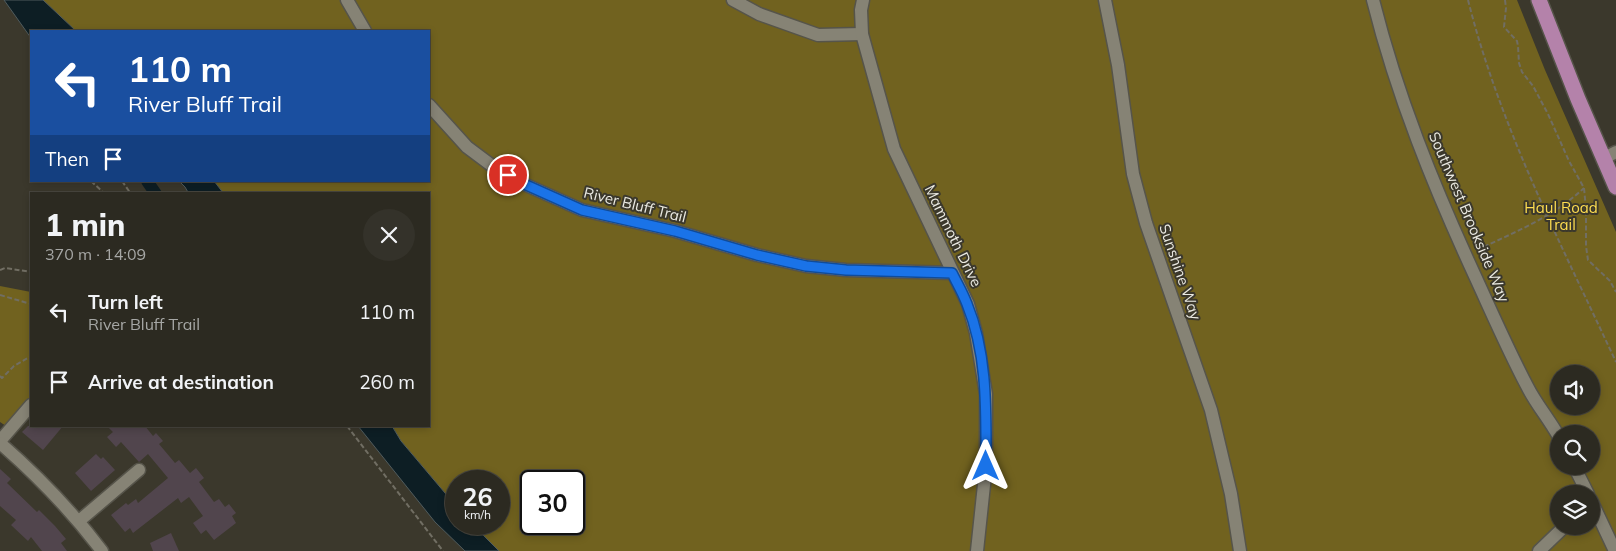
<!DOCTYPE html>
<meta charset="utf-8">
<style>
:root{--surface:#2c2a21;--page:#34322a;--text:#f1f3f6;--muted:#a6a7a5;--line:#48463f}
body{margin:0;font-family:Mulish,sans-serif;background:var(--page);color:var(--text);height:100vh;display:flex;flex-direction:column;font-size:19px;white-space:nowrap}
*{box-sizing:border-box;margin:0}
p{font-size:16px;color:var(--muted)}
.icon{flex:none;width:28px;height:28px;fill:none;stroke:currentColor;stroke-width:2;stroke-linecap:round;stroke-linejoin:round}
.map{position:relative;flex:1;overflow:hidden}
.drawer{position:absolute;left:30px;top:192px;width:400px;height:235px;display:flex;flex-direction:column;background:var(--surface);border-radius:0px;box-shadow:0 2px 8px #0003,0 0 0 1px var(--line)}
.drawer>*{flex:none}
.banner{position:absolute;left:30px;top:30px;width:400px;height:152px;border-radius:0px;box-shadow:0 2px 8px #0003,0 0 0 1px var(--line);background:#1a4fa0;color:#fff;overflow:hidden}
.fabs{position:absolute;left:1550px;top:365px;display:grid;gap:10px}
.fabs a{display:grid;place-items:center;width:50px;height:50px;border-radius:50%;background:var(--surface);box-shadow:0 2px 8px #0003,0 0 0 1px var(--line);font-size:25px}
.speed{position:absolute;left:445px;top:470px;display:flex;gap:10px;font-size:25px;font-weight:700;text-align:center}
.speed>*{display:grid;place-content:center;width:65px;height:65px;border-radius:50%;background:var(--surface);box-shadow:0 2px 8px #0003,0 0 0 1px var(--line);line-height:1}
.speed small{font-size:12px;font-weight:400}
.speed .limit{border:2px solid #111;border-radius:8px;background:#fff;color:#111}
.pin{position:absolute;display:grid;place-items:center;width:42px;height:42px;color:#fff;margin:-21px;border:2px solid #fff;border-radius:50%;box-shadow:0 1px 5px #0007}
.me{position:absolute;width:55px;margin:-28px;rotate:0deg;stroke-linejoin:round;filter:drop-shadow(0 0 4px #0008)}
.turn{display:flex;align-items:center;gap:18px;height:105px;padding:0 15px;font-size:22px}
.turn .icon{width:65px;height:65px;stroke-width:2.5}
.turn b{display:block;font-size:35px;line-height:42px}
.then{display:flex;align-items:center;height:48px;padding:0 15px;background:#0003;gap:10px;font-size:19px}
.round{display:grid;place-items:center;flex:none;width:52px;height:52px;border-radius:26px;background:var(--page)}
.head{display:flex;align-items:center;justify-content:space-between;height:85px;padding:0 15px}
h1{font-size:30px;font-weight:800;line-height:38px}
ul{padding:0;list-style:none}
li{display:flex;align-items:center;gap:15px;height:70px;padding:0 15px}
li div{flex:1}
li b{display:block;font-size:19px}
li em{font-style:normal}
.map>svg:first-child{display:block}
.green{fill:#71621f;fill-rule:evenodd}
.water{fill:#0d1e24;stroke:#505b5d}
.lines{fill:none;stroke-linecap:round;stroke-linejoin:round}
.canal{stroke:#0d1e24;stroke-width:12}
.building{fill:#51454d}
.minor-casing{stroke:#56544a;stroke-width:15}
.major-casing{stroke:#56544a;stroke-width:18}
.path{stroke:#716e63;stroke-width:2;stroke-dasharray:5 2.5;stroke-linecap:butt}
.minor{stroke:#868375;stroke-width:12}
.major{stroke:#b482aa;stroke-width:15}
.route-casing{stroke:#114b97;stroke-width:12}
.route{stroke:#1a73e8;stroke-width:9}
.labels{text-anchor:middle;stroke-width:4;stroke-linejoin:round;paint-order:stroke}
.street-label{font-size:15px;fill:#ebeae2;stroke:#3b382c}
.park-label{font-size:15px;fill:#fedd50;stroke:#3b382c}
</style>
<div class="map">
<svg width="1616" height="551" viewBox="0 0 1616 551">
<rect width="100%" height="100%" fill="#3b382c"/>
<g class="green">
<path d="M43 0H1517L1545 70 1616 232V551H499L472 524H499V481H456V506L401 441 392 426H429V194H224L214 181H429V31H76ZM1559 374H1591V406H1559ZM1559 434H1591V466H1559ZM531 481H574V524H531ZM1559 494H1591V526H1559Z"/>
<polygon points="0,286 31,292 31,396 6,426 0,422"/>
</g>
<g class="water">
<polygon points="4,0 43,0 76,31 31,31 31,38"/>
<polygon points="179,181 214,181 224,194 189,194 185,187"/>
<polygon points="358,426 392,426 401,441 456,506 456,524 472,524 499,551 465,551 435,522"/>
</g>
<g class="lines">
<polyline class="canal" points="147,181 156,194"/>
</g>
<g class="building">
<polygon points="28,426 63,426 43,450 22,432"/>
<polygon points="107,426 145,426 153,436 156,433 163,441 159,444 175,463 179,460 190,473 196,468 204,478 199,482 214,502 219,499 225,507 229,504 236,513 232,516 236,523 214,540 206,530 201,534 193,523 203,516 189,497 181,503 178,498 133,533 130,528 125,532 111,515 126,503 128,505 136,499 138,503 168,478 148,454 139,462 121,442 116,447 107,437 113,432"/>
<polygon points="96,454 101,459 103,457 115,470 91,491 75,473"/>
<polygon points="0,469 11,479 7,483 37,512 39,510 55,526 66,539 61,543 67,551 42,551 31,537 28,541 11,525 16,520 0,506"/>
<polygon points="171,533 179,551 153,551 150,543"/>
</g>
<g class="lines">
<g class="minor-casing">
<g id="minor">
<polyline points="347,0 365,31"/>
<polyline points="733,0 759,14 818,35 862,34"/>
<polyline points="863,0 861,10 862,34 894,149 968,304 976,333 986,394 986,466 977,551"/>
<polyline points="1105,0 1118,65 1133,174 1146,223 1211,410 1231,494 1240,551"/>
<path d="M1373 0C1397 96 1434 187 1475 276 1492 313 1508 350 1527 386 1536 404 1549 419 1559 437"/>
<polyline points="429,105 467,147 491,165 524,184 582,210 675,231 757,255 806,266 846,270 953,273"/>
<polyline points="1604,158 1616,152"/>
<polyline points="0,441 31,405"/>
<path d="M0 443C39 477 71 510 102 551"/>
<polyline points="1574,466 1588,494"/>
<polyline points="1591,500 1615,551"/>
<polyline points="79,521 139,470"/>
<polyline points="1539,551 1565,526"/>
</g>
</g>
<g class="major-casing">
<polyline id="major" points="1539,0 1578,99 1616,187"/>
</g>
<g class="path">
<path d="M1468 0C1500 127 1561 244 1616 362"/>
<polyline points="1505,0 1506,8 1504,27 1517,41 1518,46 1519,63 1522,72 1533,86 1548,114 1569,161 1584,188 1586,209 1586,246 1588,260 1610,281 1616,292"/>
<polyline points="91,181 105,194"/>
<polyline points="122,181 131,194"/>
<path d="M1477 250C1515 232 1553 217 1584 188"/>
<polyline points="0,270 5,268 31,272"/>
<polyline points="0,295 31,304"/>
<polyline points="0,376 2,378 14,366 31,356"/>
<polyline points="347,426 443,551"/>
</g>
<use href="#minor" class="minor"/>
<use href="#major" class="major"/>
</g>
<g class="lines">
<g class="route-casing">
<path id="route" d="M508 175 524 184 582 210 675 231 757 255 806 266 846 270 952 273C957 283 963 293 967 304 988 355 986 412 986 466"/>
</g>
<use href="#route" class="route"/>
</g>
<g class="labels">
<g class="street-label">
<text transform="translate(635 205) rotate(14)" y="5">River Bluff Trail</text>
<text transform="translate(1469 217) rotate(67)" y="5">Southwest Brookside Way</text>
<text transform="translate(953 236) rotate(64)" y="5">Mammoth Drive</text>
<text transform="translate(1180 272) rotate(71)" y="5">Sunshine Way</text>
</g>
<g class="park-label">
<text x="1561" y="213">Haul Road<tspan x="1561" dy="17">Trail</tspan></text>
</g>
</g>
</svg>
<div class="fabs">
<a><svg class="icon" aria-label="sound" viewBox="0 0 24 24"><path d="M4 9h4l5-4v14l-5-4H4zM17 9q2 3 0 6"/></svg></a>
<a><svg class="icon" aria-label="search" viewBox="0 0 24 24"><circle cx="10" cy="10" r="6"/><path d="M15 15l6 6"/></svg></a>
<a><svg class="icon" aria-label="layers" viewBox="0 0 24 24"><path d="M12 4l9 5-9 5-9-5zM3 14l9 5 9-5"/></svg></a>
</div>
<div class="speed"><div>26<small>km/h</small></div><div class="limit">30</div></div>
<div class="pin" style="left:508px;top:175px;background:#d93025"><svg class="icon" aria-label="arrive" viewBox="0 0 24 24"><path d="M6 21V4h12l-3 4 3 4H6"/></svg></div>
<svg class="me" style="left:986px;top:466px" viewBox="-20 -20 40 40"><path d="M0-17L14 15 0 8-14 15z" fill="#1a73e8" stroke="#fff" stroke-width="4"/></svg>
<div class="banner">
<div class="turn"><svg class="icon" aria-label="left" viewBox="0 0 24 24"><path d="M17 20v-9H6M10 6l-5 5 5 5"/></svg><div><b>110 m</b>River Bluff Trail</div></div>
<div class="then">Then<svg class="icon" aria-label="arrive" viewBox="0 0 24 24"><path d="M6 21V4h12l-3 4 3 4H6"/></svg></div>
</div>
<section class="drawer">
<div class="head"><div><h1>1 min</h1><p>370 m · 14:09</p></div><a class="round"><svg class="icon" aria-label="close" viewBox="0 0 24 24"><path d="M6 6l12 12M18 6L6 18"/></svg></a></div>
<ul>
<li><svg class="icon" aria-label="left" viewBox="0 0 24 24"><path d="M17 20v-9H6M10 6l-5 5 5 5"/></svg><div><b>Turn left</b><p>River Bluff Trail</p></div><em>110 m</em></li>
<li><svg class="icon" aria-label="arrive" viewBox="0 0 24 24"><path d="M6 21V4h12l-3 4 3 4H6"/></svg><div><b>Arrive at destination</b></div><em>260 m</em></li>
</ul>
</section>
</div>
